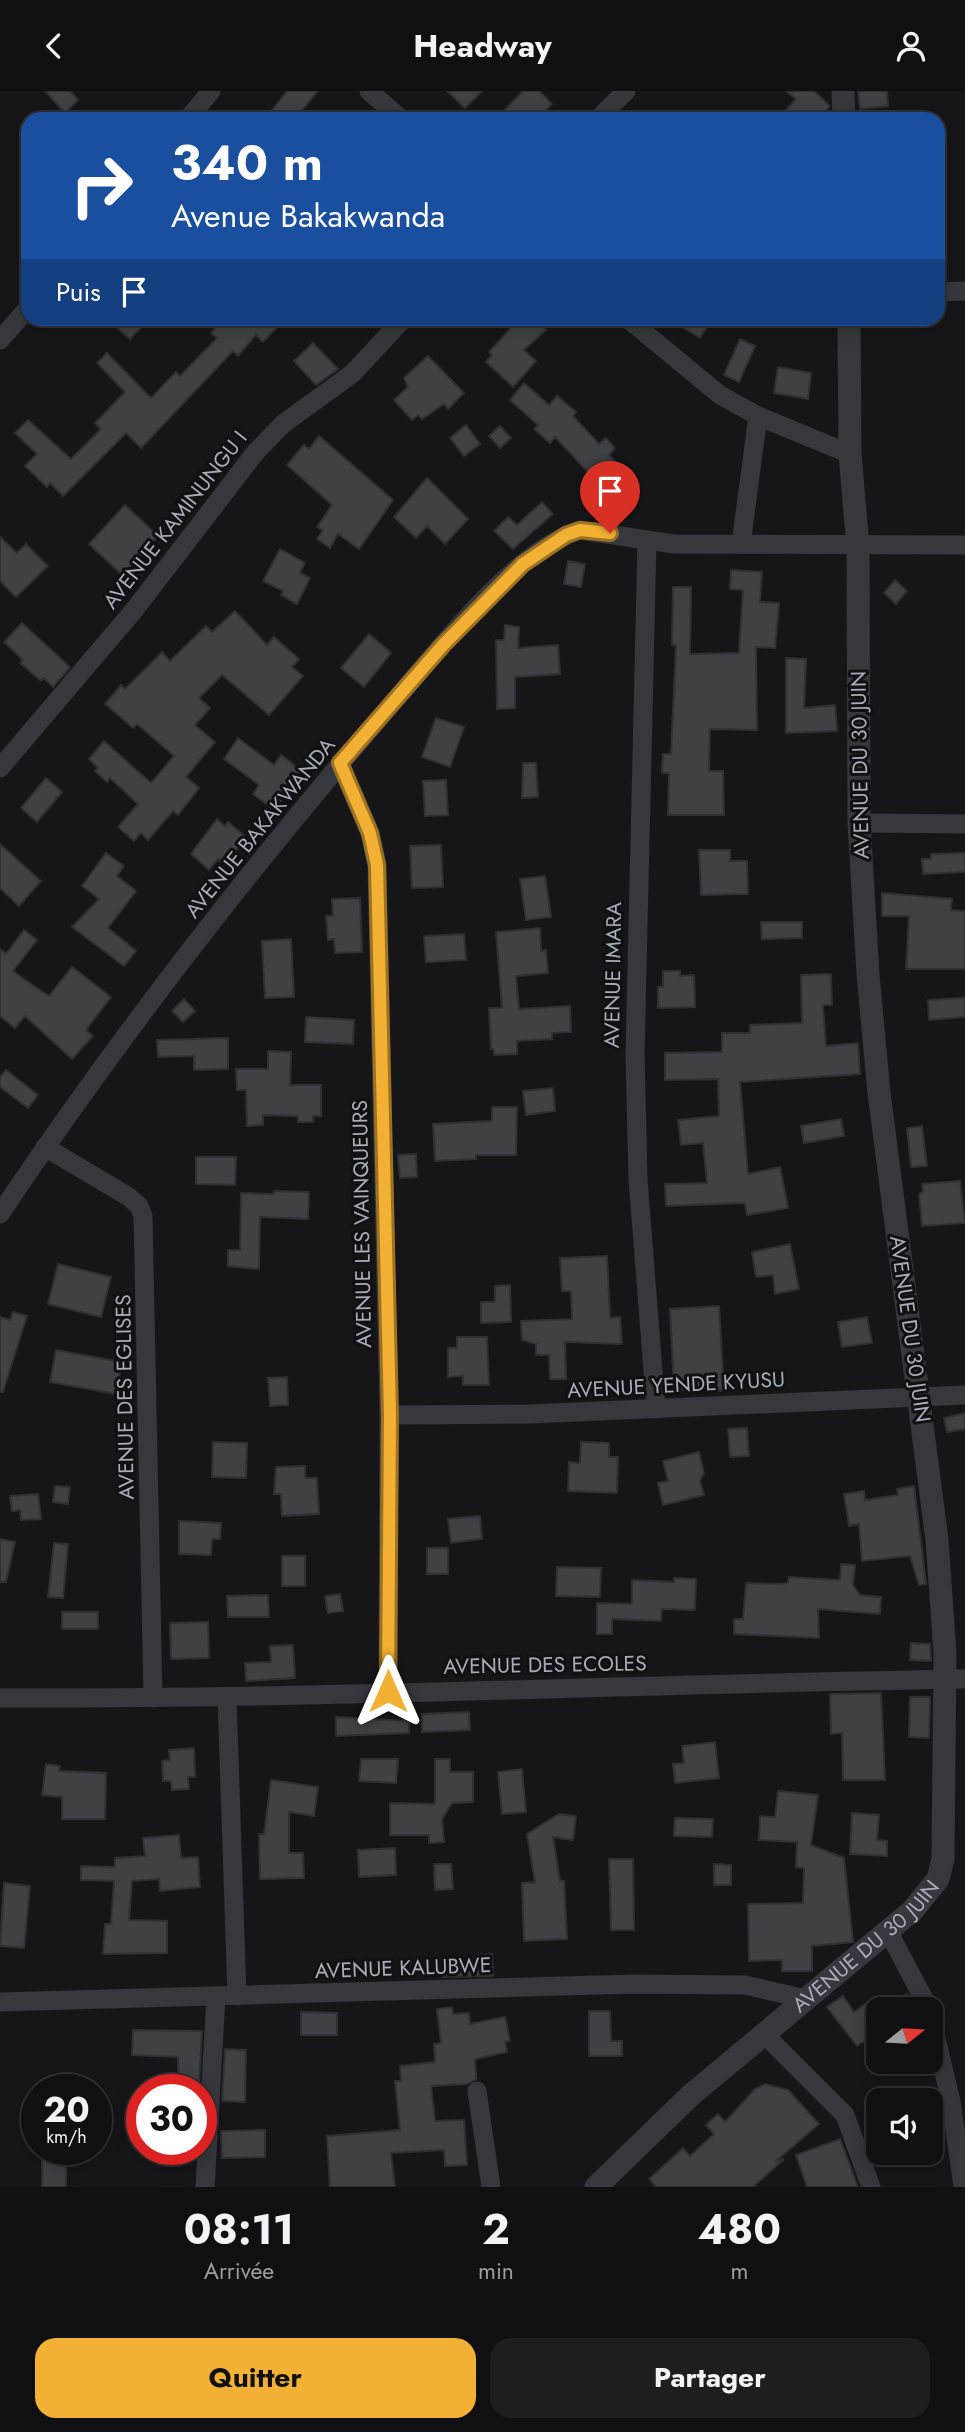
<!DOCTYPE html>
<html lang="fr">
<meta charset="utf-8">
<style>
:root{--surface:#101012;--page:#1e1e20;--text:#f1f3f6;--muted:#9c9d9f;--line:#303032;--accent:#f2b134}
body{margin:0;font-family:Jost,sans-serif;background:var(--page);color:var(--text);height:100vh;display:flex;flex-direction:column;font-size:26px;white-space:nowrap}
*{box-sizing:border-box;margin:0}
p{font-size:23px;color:var(--muted)}
.icon{flex:none;width:38px;height:38px;fill:none;stroke:currentColor;stroke-width:2;stroke-linecap:round;stroke-linejoin:round}
.map{position:relative;height:2096px;overflow:hidden}
.panel{display:flex;flex-direction:column;background:var(--surface);flex:1}
.panel>*{flex:none}
.top-card{position:absolute;left:21px;top:21px;width:924px;height:214px;border-radius:21px;box-shadow:0 4px 18px #0003,0 0 0 2px var(--line);background:#1a4fa0;color:#fff;overflow:hidden}
.needle{width:46px;rotate:72deg}
.fabs{position:absolute;left:866px;top:1906px;display:grid;gap:14px}
.fabs a{display:grid;place-items:center;width:77px;height:77px;border-radius:14px;background:var(--surface);box-shadow:0 4px 18px #0003,0 0 0 2px var(--line);font-size:35px}
.speed{position:absolute;left:21px;top:1983px;display:flex;gap:14px;font-size:35px;font-weight:700;text-align:center}
.speed>*{display:grid;place-content:center;width:91px;height:91px;border-radius:50%;background:var(--surface);box-shadow:0 4px 18px #0003,0 0 0 2px var(--line);line-height:1}
.speed small{font-size:18px;font-weight:400}
.speed .limit{border:10px solid #d22;background:#fff;color:#111}
.pin{position:absolute;display:grid;place-items:center;width:60px;height:60px;color:#fff;margin:-72px -30px;border-radius:50% 50% 50% 0;rotate:-45deg;box-shadow:0 0 7px #0007}
.pin .icon{rotate:45deg}
.me{position:absolute;width:77px;margin:-38px;rotate:0deg;stroke-linejoin:round;filter:drop-shadow(0 0 5px #0008)}
.turn{display:flex;align-items:center;gap:24px;height:147px;padding:0 35px;font-size:32px}
.turn .icon{width:91px;height:91px;stroke-width:2.5}
.turn b{display:block;font-size:49px;line-height:60px}
.then{display:flex;align-items:center;height:66px;padding:0 35px;background:#0003;gap:14px;font-size:26px}
.eta{display:flex;justify-content:space-evenly;align-items:center;height:119px;text-align:center}
.eta b{font-size:42px;font-weight:700;line-height:49px}
.action{display:flex;gap:14px;margin-top:auto;padding:14px 35px}
.action a{flex:1;height:80px;border-radius:21px;background:var(--accent);color:#111;font-size:28px;font-weight:700;line-height:80px;text-align:center}
.action a+a{background:var(--page);color:var(--text)}
header{display:flex;justify-content:space-between;align-items:center;height:91px;padding:0 35px;background:var(--surface);font-size:32px;font-weight:700}
.map>svg:first-child{display:block}
.building{fill:#404145;stroke:#303034;stroke-width:2}
.lines{fill:none;stroke-linecap:round;stroke-linejoin:round}
.minor{stroke:#37383d;stroke-width:19}
.tertiary{stroke:#37383d;stroke-width:23}
.route-casing{stroke:#9d7322;stroke-width:18}
.route{stroke:#f2b134;stroke-width:12}
.labels{text-anchor:middle;stroke-width:6;stroke-linejoin:round;paint-order:stroke}
.street-label{font-size:21px;fill:#a8adb8;stroke:#111113}
</style>
<header><svg class="icon" aria-label="back" viewBox="0 0 24 24"><path d="M15 5l-7 7 7 7"/></svg>Headway<svg class="icon" aria-label="person" viewBox="0 0 24 24"><circle cx="12" cy="8" r="4"/><path d="M4 21q1-7 8-7t8 7"/></svg></header>
<div class="map">
<svg width="965" height="2096" viewBox="0 0 965 2096">
<rect width="100%" height="100%" fill="#161618"/>
<g class="building">
<polygon points="45,0 70,0 78,9 65,22"/>
<polygon points="287,0 318,0 295,28 265,28"/>
<polygon points="447,0 482,0 465,17"/>
<polygon points="523,0 539,0 552,13 538,28 496,28"/>
<polygon points="786,0 814,0 830,15 826,20 830,28 778,28 796,8"/>
<polygon points="858,0 887,0 888,15 860,18"/>
<polygon points="107,228 149,228 130,248"/>
<polygon points="223,228 285,228 263,251 256,244 238,265 233,260 141,357 126,342 63,405 50,392 47,396 25,375 37,363 15,342 28,329 71,368 101,338 95,332 125,301 97,272 107,262 151,307 176,281 180,285 217,247 211,242"/>
<polygon points="519,228 536,228 546,239 524,259 536,270 513,296 486,271 492,264 489,261"/>
<polygon points="669,228 712,228 700,247"/>
<polygon points="740,248 755,255 739,291 724,284"/>
<polygon points="313,252 338,278 316,294 294,270"/>
<polygon points="428,265 464,302 448,318 444,313 422,328 418,324 412,329 394,309 408,296 404,287"/>
<polygon points="778,276 811,282 808,308 774,302"/>
<polygon points="524,292 549,314 557,305 576,321 573,325 599,353 606,347 615,357 609,364 620,375 600,394 555,346 550,352 534,338 538,334 510,309"/>
<polygon points="466,334 480,353 464,365 450,347"/>
<polygon points="500,335 511,347 500,357 489,345"/>
<polygon points="319,345 393,409 359,458 338,443 330,457 317,448 323,439 317,436 332,414 287,374 304,354 309,358"/>
<polygon points="427,387 468,428 445,453 427,435 416,447 394,426"/>
<polygon points="542,411 553,423 513,458 494,440 508,426 517,434"/>
<polygon points="125,414 158,445 122,484 89,453"/>
<polygon points="0,446 17,462 26,453 48,475 16,506 0,490"/>
<polygon points="280,458 305,472 300,482 310,487 297,513 281,504 283,500 263,490"/>
<polygon points="568,470 585,473 581,496 564,493"/>
<polygon points="731,479 762,481 760,511 779,512 775,557 756,556 757,639 710,638 709,680 723,680 724,724 668,724 669,682 662,682 663,663 671,663 676,554 672,554 673,496 691,496 690,563 739,562 743,499 730,498"/>
<polygon points="895,489 907,500 896,513 884,502"/>
<polygon points="235,520 267,554 274,546 299,568 292,576 303,585 269,624 222,584 199,607 210,617 195,634 215,651 186,686 199,697 178,724 173,720 148,749 141,742 134,750 118,736 138,713 110,687 107,691 95,680 98,677 89,668 104,650 151,692 174,665 137,633 133,637 105,613 121,594 125,598 162,561 170,570 206,535 212,541"/>
<polygon points="22,532 70,576 53,596 44,587 41,590 20,572 23,569 4,551"/>
<polygon points="505,534 519,536 518,557 558,554 560,583 515,586 515,617 497,618 496,549 504,549"/>
<polygon points="369,543 391,562 364,596 341,577"/>
<polygon points="786,567 806,568 804,617 835,614 837,640 786,642"/>
<polygon points="436,627 464,636 450,676 422,666"/>
<polygon points="238,647 274,674 281,664 302,680 274,719 253,703 259,694 224,668"/>
<polygon points="523,672 536,672 538,706 522,707"/>
<polygon points="46,687 62,701 37,731 21,717"/>
<polygon points="446,689 448,724 425,725 423,690"/>
<polygon points="217,728 225,735 228,731 247,747 224,773 218,768 209,779 191,763"/>
<polygon points="0,753 41,790 19,815 0,797"/>
<polygon points="441,754 443,796 412,797 410,755"/>
<polygon points="699,759 730,759 730,770 747,770 748,803 701,804"/>
<polygon points="106,762 124,775 117,785 136,800 108,837 136,860 124,875 72,836 99,808 82,795"/>
<polygon points="965,762 965,781 923,783 922,768 931,768 931,763"/>
<polygon points="545,785 551,826 526,829 520,788"/>
<polygon points="882,802 952,808 951,819 965,820 965,878 906,878 909,825 882,825"/>
<polygon points="360,807 362,861 335,862 334,848 328,849 326,825 333,825 332,808"/>
<polygon points="761,831 802,831 802,847 762,848"/>
<polygon points="540,837 541,860 546,859 548,882 516,885 519,918 570,915 571,941 552,942 552,948 517,950 517,963 494,964 494,958 491,958 489,917 502,917 496,841"/>
<polygon points="24,839 37,849 13,880 24,888 49,905 72,876 111,906 86,939 93,945 72,968 25,925 15,937 0,925 0,858 6,863"/>
<polygon points="464,843 466,869 426,871 424,845"/>
<polygon points="291,848 294,906 265,907 262,850"/>
<polygon points="663,880 680,880 680,885 694,884 695,916 658,917 658,896 663,896"/>
<polygon points="831,883 832,914 823,914 826,955 858,952 860,983 740,991 748,1083 780,1076 788,1117 747,1124 745,1112 666,1115 665,1093 707,1092 703,1052 681,1054 678,1029 719,1025 718,988 665,989 665,962 722,961 722,942 750,942 750,934 802,932 801,884"/>
<polygon points="965,907 965,926 929,929 928,909"/>
<polygon points="184,908 195,920 183,931 172,920"/>
<polygon points="306,926 354,929 353,953 305,951"/>
<polygon points="228,947 228,978 194,979 194,965 158,966 157,949"/>
<polygon points="268,960 291,961 290,994 321,994 321,1025 313,1025 313,1031 298,1031 298,1025 263,1024 263,1034 247,1035 246,999 237,999 236,978 268,978"/>
<polygon points="6,979 38,1004 28,1017 0,996 0,986"/>
<polygon points="553,997 555,1020 526,1024 523,1000"/>
<polygon points="492,1016 517,1016 516,1064 476,1064 476,1068 435,1070 433,1033 492,1030"/>
<polygon points="841,1028 844,1045 804,1052 801,1035"/>
<polygon points="922,1035 927,1075 911,1076 907,1037"/>
<polygon points="416,1063 417,1086 400,1087 398,1064"/>
<polygon points="196,1066 236,1066 235,1094 196,1093"/>
<polygon points="960,1090 965,1132 922,1135 919,1103 923,1101 922,1093"/>
<polygon points="274,1100 309,1101 308,1128 260,1126 259,1178 228,1175 228,1159 240,1159 241,1102 274,1103"/>
<polygon points="790,1153 799,1198 775,1203 773,1184 756,1186 752,1161"/>
<polygon points="607,1165 610,1227 620,1226 622,1253 565,1251 566,1288 550,1288 549,1264 536,1264 536,1253 522,1249 521,1230 572,1228 571,1200 562,1200 560,1167"/>
<polygon points="58,1173 111,1186 101,1226 48,1213"/>
<polygon points="510,1194 511,1231 481,1232 481,1211 495,1211 495,1195"/>
<polygon points="719,1215 724,1300 674,1299 670,1218"/>
<polygon points="13,1221 27,1225 3,1301 0,1301 0,1226 10,1229"/>
<polygon points="867,1226 872,1252 842,1256 838,1231"/>
<polygon points="457,1246 487,1246 489,1294 463,1294 463,1285 448,1286 448,1257 457,1257"/>
<polygon points="56,1259 122,1271 116,1303 50,1291"/>
<polygon points="287,1286 288,1314 270,1315 268,1287"/>
<polygon points="965,1322 965,1338 947,1341 944,1327"/>
<polygon points="747,1337 749,1365 730,1366 728,1338"/>
<polygon points="213,1351 247,1352 246,1387 212,1386"/>
<polygon points="581,1351 609,1352 609,1366 618,1366 617,1402 568,1400 569,1371 580,1372"/>
<polygon points="699,1361 704,1382 700,1390 704,1404 663,1414 658,1392 668,1390 663,1370"/>
<polygon points="305,1375 305,1387 317,1387 319,1423 282,1425 281,1403 274,1403 276,1376"/>
<polygon points="55,1395 70,1396 68,1413 53,1411"/>
<polygon points="914,1395 926,1493 919,1494 910,1465 862,1470 859,1433 849,1435 844,1403 864,1400 865,1409 898,1404 897,1398"/>
<polygon points="38,1403 41,1428 21,1429 20,1419 12,1420 10,1405"/>
<polygon points="480,1425 482,1448 451,1452 448,1428"/>
<polygon points="179,1430 221,1432 220,1448 212,1448 211,1464 179,1463"/>
<polygon points="0,1448 15,1451 6,1491 0,1491"/>
<polygon points="54,1452 68,1453 63,1507 48,1506"/>
<rect x="427" y="1457" width="21" height="26"/>
<rect x="282" y="1465" width="23" height="30"/>
<polygon points="841,1473 855,1474 853,1494 860,1504 881,1506 880,1523 818,1518 819,1547 734,1543 734,1528 743,1528 746,1492 782,1493 788,1492 789,1486 840,1489"/>
<polygon points="557,1476 601,1477 600,1506 556,1505"/>
<polygon points="674,1487 696,1488 695,1519 662,1518 661,1530 612,1528 612,1543 597,1543 597,1512 632,1513 632,1489 674,1491"/>
<polygon points="340,1503 343,1520 328,1522 325,1505"/>
<polygon points="268,1504 269,1526 228,1526 227,1505"/>
<rect x="62" y="1521" width="36" height="17"/>
<polygon points="208,1531 209,1567 171,1568 170,1532"/>
<polygon points="911,1552 930,1553 931,1570 910,1569"/>
<polygon points="293,1554 295,1587 246,1590 245,1572 271,1571 270,1555"/>
<polygon points="881,1602 885,1689 843,1689 842,1642 831,1643 830,1603"/>
<polygon points="910,1606 930,1606 929,1647 909,1646"/>
<polygon points="469,1621 470,1639 422,1641 422,1623"/>
<polygon points="336,1626 409,1630 409,1642 336,1645"/>
<polygon points="715,1651 719,1687 675,1692 673,1673 684,1672 682,1655"/>
<polygon points="194,1657 195,1686 188,1686 189,1698 172,1699 171,1690 163,1690 162,1670 170,1669 169,1659"/>
<polygon points="361,1668 398,1668 396,1692 359,1690"/>
<polygon points="435,1668 450,1668 450,1681 473,1681 473,1711 452,1712 442,1728 444,1751 429,1752 429,1744 390,1744 390,1712 435,1713"/>
<polygon points="46,1673 60,1675 59,1680 106,1682 105,1728 62,1728 62,1706 42,1704"/>
<polygon points="522,1678 526,1721 502,1723 498,1681"/>
<polygon points="271,1689 318,1696 314,1725 289,1721 289,1762 303,1762 304,1787 260,1788 259,1743 264,1743"/>
<polygon points="778,1700 818,1704 811,1754 844,1767 853,1851 812,1855 812,1880 782,1880 782,1869 749,1870 748,1813 803,1812 804,1777 796,1776 797,1751 759,1749 760,1725 775,1726"/>
<polygon points="852,1722 879,1724 877,1749 887,1750 887,1765 850,1763"/>
<polygon points="559,1723 576,1725 573,1749 553,1746 560,1790 564,1790 567,1848 524,1850 522,1792 535,1791 527,1743"/>
<polygon points="675,1727 713,1728 712,1746 674,1745"/>
<polygon points="179,1744 181,1767 198,1766 200,1796 160,1800 159,1788 132,1790 129,1829 167,1830 167,1862 103,1863 105,1833 111,1833 114,1790 81,1789 81,1775 115,1776 115,1767 145,1765 143,1747"/>
<polygon points="395,1757 396,1784 359,1786 358,1759"/>
<polygon points="609,1768 633,1768 634,1839 611,1839"/>
<polygon points="434,1773 451,1773 453,1798 435,1799"/>
<polygon points="714,1773 731,1774 731,1794 714,1794"/>
<polygon points="4,1792 30,1795 24,1857 0,1855"/>
<polygon points="492,1863 493,1885 442,1886 441,1873 478,1870 478,1864"/>
<polygon points="907,1903 915,1917 882,1918"/>
<polygon points="843,1905 854,1921 867,1912 878,1929 878,1941 857,1955 827,1916"/>
<polygon points="452,1916 453,1923 469,1922 470,1933 505,1926 510,1950 505,1951 507,1961 475,1968 476,1988 467,1993 431,1995 435,2030 464,2029 467,2074 445,2075 444,2059 391,2062 395,2096 330,2096 327,2045 400,2039 395,1990 401,1990 400,1975 435,1971 434,1953 441,1952 437,1918"/>
<polygon points="589,1920 610,1920 611,1950 622,1950 622,1965 589,1965"/>
<polygon points="301,1921 337,1922 337,1944 301,1944"/>
<polygon points="133,1939 202,1940 199,1994 178,1993 178,1966 132,1964"/>
<polygon points="225,1958 246,1959 245,2011 222,2010"/>
<polygon points="765,1993 788,1999 819,2033 775,2071 784,2068 753,2096 656,2096 649,2088 683,2057 690,2065 714,2043 706,2034 718,2023 725,2031 755,1998"/>
<polygon points="936,2002 942,2036 931,2038 931,2003"/>
<polygon points="265,2039 265,2066 222,2067 221,2040"/>
<polygon points="840,2048 858,2096 807,2096 796,2064"/>
<polygon points="51,2058 66,2058 66,2096 42,2096 42,2059"/>
</g>
<g class="lines">
<g class="minor">
<polyline points="369,0 401,28"/>
<polyline points="188,28 211,0"/>
<polyline points="598,28 626,0"/>
<polyline points="938,201 965,200"/>
<polyline points="628,228 720,304 758,325 850,363"/>
<polyline points="0,249 28,217"/>
<polyline points="647,450 635,964 638,1088 656,1318"/>
<polyline points="741,453 758,325"/>
<polyline points="340,672 370,742 377,774 389,1324 388,1600"/>
<polyline points="0,677 135,518 255,362 283,333 353,282 403,228"/>
<polyline points="859,732 965,733"/>
<polyline points="45,1056 129,1106 139,1115 143,1125 153,1607"/>
<path d="M0 1123C122 941 257 768 401 602 445 551 515 460 580 439L674 453 965 454"/>
<polyline points="389,1324 530,1323 965,1304"/>
<path d="M0 1607C322 1608 643 1593 965 1588"/>
<polyline points="227,1607 237,1905"/>
<polyline points="888,1840 929,1918"/>
<polyline points="0,1911 635,1893 745,1894 806,1908"/>
<polyline points="931,1926 951,2011 963,2096"/>
<polyline points="763,1942 845,2024 871,2096"/>
<polyline points="477,2000 491,2096"/>
<polyline points="205,2096 216,1906"/>
</g>
<g class="tertiary">
<polyline points="843,0 844,28"/>
<path id="s1" d="M596 2096 691 2004 913 1819 938 1788 943 1768 945 1562 937 1449 879 1002 868 883 859 732 858 456 850 363 849 228"/>
</g>
</g>
<g class="lines">
<g class="route-casing">
<polyline id="route" points="388,1600 390,1324 377,774 370,742 340,672 443,554 523,473 566,444 580,439 610,442"/>
</g>
<use href="#route" class="route"/>
</g>
<g class="labels">
<g class="street-label">
<text transform="translate(175 429) rotate(-52)" y="7">AVENUE KAMINUNGU I</text>
<text transform="translate(860 674) rotate(-91)" y="7">AVENUE DU 30 JUIN</text>
<text transform="translate(260 737) rotate(-51)" y="7">AVENUE BAKAKWANDA</text>
<text transform="translate(613 884) rotate(-89)" y="7">AVENUE IMARA</text>
<text transform="translate(362 1133) rotate(-91)" y="7">AVENUE LES VAINQUEURS</text>
<text transform="translate(910 1238) rotate(82)" y="7">AVENUE DU 30 JUIN</text>
<text transform="translate(676 1294) rotate(-3)" y="7">AVENUE YENDE KYUSU</text>
<text transform="translate(125 1306) rotate(-91)" y="7">AVENUE DES EGLISES</text>
<text transform="translate(545 1574) rotate(-1)" y="7">AVENUE DES ECOLES</text>
<text dy="7" stroke="none"><textPath href="#s1" startOffset="362">AVENUE DU 30 JUIN</textPath></text>
<text transform="translate(403 1877) rotate(-2)" y="7">AVENUE KALUBWE</text>
</g>
</g>
</svg>
<div class="fabs">
<a><svg class="needle" viewBox="-14 -14 28 28"><path d="M0-13l5 13h-10z" fill="#e53935"/><path d="M0 13l5-13h-10z" fill="#9c9d9f"/></svg></a>
<a><svg class="icon" aria-label="sound" viewBox="0 0 24 24"><path d="M4 9h4l5-4v14l-5-4H4zM17 9q2 3 0 6"/></svg></a>
</div>
<div class="speed"><div>20<small>km/h</small></div><div class="limit">30</div></div>
<div class="pin" style="left:610px;top:442px;background:#d93025"><svg class="icon" aria-label="arrive" viewBox="0 0 24 24"><path d="M6 21V4h12l-3 4 3 4H6"/></svg></div>
<svg class="me" style="left:388px;top:1600px" viewBox="-20 -20 40 40"><path d="M0-17L14 15 0 8-14 15z" fill="#f2b134" stroke="#fff" stroke-width="4"/></svg>
<div class="top-card">
<div class="turn"><svg class="icon" aria-label="right" viewBox="0 0 24 24"><path d="M7 20v-9h11M14 6l5 5-5 5"/></svg><div><b>340 m</b>Avenue Bakakwanda</div></div>
<div class="then">Puis<svg class="icon" aria-label="arrive" viewBox="0 0 24 24"><path d="M6 21V4h12l-3 4 3 4H6"/></svg></div>
</div>
</div>
<section class="panel">
<div class="eta">
<div><b>08:11</b><p>Arrivée</p></div>
<div><b>2</b><p>min</p></div>
<div><b>480</b><p>m</p></div>
</div>
<div class="action"><a>Quitter</a><a>Partager</a></div>
</section>
